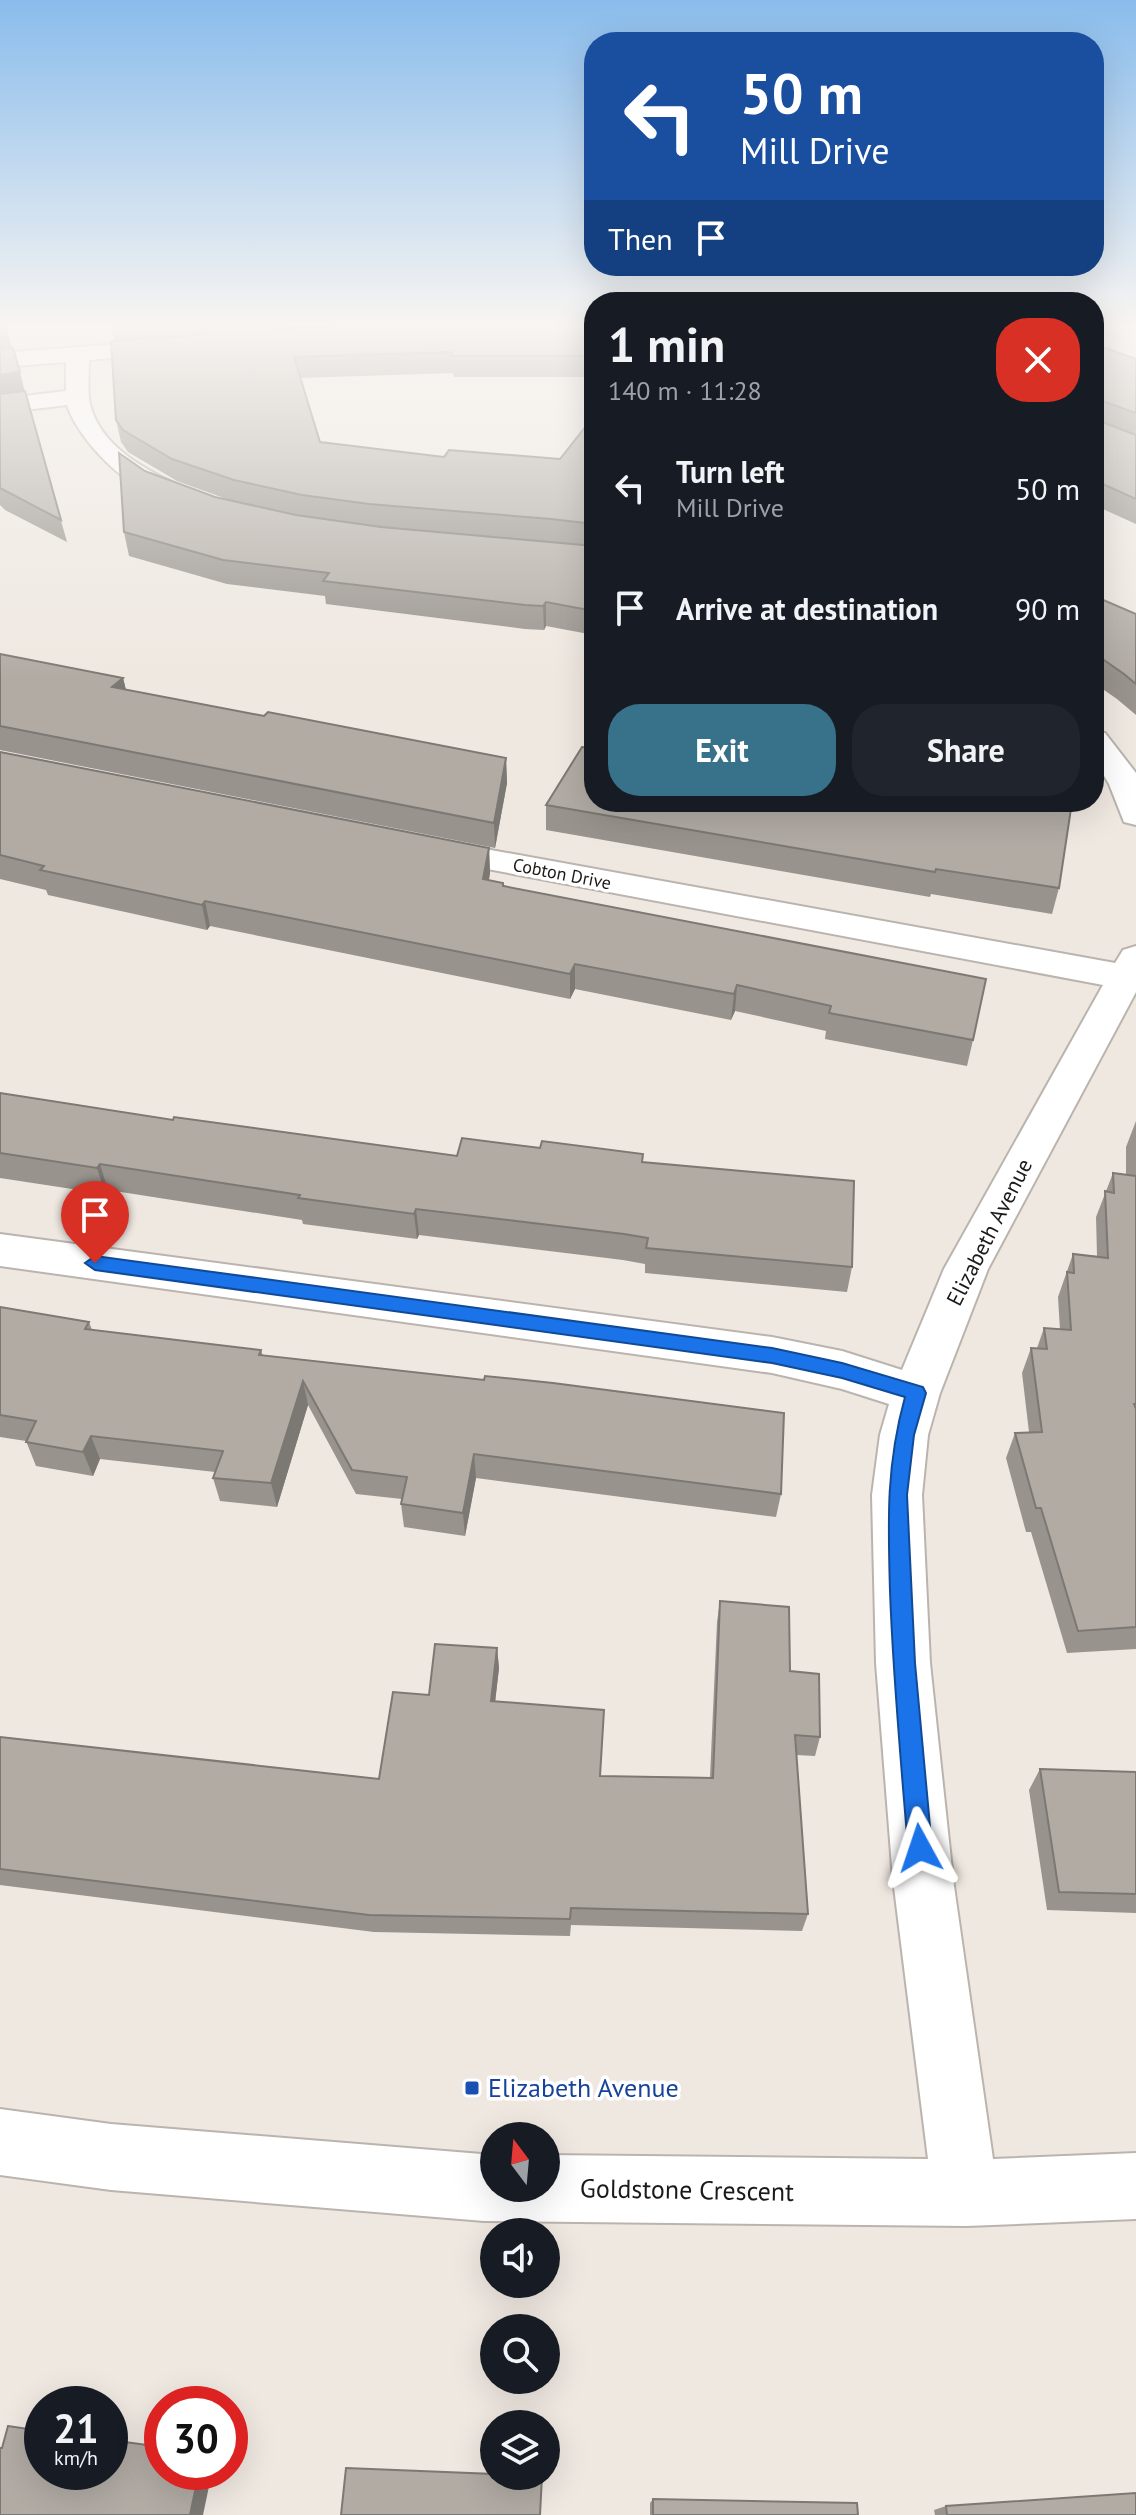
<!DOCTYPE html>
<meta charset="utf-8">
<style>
:root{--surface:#171b24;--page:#20242c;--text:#f1f3f6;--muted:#9ea1a6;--accent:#38718a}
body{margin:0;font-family:"PT Sans",sans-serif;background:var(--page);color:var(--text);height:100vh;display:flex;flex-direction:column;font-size:30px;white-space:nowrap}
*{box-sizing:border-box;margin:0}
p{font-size:26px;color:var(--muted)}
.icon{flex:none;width:44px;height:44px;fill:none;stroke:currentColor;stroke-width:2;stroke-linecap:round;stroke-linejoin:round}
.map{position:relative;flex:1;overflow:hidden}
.sheet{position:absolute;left:584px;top:292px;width:520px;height:520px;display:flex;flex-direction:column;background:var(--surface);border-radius:32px;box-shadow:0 8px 32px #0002}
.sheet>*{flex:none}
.hud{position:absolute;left:584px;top:32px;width:520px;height:244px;border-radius:32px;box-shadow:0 8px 32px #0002;background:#1a4fa0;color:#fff;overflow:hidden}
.needle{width:52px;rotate:344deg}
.tools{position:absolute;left:480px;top:2122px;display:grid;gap:16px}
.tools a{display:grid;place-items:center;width:80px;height:80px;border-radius:50%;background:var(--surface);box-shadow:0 8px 32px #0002;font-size:40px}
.speed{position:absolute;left:24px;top:2386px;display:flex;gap:16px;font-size:40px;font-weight:700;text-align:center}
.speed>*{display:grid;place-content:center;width:104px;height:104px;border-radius:50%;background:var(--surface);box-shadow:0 8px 32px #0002;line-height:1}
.speed small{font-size:20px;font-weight:400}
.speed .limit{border:12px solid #d22;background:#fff;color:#111}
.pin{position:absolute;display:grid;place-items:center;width:68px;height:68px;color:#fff;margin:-82px -34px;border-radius:50% 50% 50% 0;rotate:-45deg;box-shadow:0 0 8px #0007}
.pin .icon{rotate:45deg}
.me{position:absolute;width:88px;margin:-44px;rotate:355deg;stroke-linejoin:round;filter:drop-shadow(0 0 6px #0008)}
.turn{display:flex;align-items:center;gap:28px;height:168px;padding:0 24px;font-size:36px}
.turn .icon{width:104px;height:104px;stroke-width:2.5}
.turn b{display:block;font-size:56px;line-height:68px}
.then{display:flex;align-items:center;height:76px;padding:0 24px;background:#0003;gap:16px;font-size:30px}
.round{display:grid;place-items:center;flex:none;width:84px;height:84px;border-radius:32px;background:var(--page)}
.summary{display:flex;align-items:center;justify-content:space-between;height:136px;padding:0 24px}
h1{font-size:48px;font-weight:800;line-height:60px}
.button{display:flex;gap:16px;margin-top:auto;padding:16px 24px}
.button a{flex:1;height:92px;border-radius:32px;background:var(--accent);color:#fff;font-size:32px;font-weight:800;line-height:92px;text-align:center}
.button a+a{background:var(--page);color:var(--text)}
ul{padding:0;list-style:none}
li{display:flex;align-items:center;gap:24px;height:120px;padding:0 24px}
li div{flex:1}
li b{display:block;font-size:30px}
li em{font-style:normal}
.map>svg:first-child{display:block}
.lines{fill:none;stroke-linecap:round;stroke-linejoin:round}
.minor-casing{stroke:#bbb4ae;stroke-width:4}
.minor{fill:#fff;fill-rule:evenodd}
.wall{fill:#98938d}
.shaded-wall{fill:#7c7873}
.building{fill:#b1aba4;stroke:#7c7873;stroke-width:2}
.route{fill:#1a73e8;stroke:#114b97;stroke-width:2}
.transit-dot{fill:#1a4fb4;stroke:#fff;stroke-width:3}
.labels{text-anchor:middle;stroke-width:7;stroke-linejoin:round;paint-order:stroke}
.far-street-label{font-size:18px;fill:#1c1a18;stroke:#fff}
.street-label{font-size:22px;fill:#1c1a18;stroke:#fff}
.near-transit-label{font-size:26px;fill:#164399;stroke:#fff;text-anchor:start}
.near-street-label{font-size:26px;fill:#1c1a18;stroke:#fff}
</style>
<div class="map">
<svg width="1136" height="2515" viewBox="0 0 1136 2515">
<rect width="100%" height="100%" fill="#efe8e1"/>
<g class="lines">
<g class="minor-casing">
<g id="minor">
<path d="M173 340 181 342 184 347 181 352 89 360C89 375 87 390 90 404 100 446 144 469 180 486L184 491 180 496C140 506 78 441 67 405L0 413V399L66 391V362L0 367V353Z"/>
<polygon points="1094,731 1105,733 1136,773 1136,825 1124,822 1109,784 1094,759"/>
<polygon points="430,839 1115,963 1123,950 1136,946 1136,992 988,1269 940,1393 928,1435 922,1495 930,1663 953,1879 993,2159 1136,2153 1136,2219 967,2226 484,2221 111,2190 0,2175 0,2109 111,2124 494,2155 494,2188 546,2188 546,2155 928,2159 893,1879 876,1663 872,1495 880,1435 889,1404 842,1389 772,1373 0,1266 0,1234 772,1337 842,1351 902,1370 944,1269 1103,985 418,856 413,849 418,842"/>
</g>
</g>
<use href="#minor" class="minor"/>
</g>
<g class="wall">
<polygon points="0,324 12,348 67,542 5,510 0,505"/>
<polygon points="110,324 594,324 594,377 454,377 453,373 300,378 320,442 444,457 560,459 594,416 594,635 546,626 544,630 525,629 326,604 325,596 227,584 129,556 124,532 145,471 215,497 232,501 177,481 128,452 121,442 116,420 114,341"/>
<polygon points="1094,344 1136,359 1136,524 1094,505"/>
<polygon points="1094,596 1136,614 1136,715 1117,699 1094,683"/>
<polygon points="0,654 123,678 126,690 264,716 506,758 507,783 495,848 0,750"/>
<polygon points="0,752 489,848 490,873 489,880 973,1040 967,1066 825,1039 826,1031 735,1011 731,1020 575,989 570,999 210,926 207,930 48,895 46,890 0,879"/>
<polygon points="594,802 837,804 1059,888 1052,914 931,894 930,897 546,830 546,805"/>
<polygon points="0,1093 173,1120 457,1156 540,1148 643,1154 643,1162 852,1267 847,1292 645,1273 645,1264 623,1260 419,1235 417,1239 303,1224 302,1220 108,1190 105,1194 0,1178"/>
<polygon points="1136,1121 1136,1649 1067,1653 1031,1532 1026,1532 1006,1458 1015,1433 1029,1432 1022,1373 1031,1348 1037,1348 1044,1328 1060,1330 1058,1297 1073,1254 1097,1256 1096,1217 1113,1173 1126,1175 1126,1147"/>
<polygon points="0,1307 89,1322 92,1330 261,1350 263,1356 781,1494 776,1517 476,1478 465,1536 404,1527 401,1504 402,1499 356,1494 308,1405 277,1507 220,1501 213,1478 215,1472 100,1459 93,1476 36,1466 26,1441 0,1437"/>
<polygon points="720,1601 790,1671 820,1737 815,1756 796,1755 808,1914 802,1931 571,1925 570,1936 374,1932 0,1885 0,1737 379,1779 429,1695 497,1648 499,1668 495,1701 600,1776 710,1777 717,1622"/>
<polygon points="1040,1769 1136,1772 1136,1913 1047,1910 1029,1790"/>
<polygon points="653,2499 858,2515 650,2515 650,2503"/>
<polygon points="946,2506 1136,2515 935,2515 934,2510"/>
</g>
<g class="shaded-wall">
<polygon points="7,329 12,349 0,351 0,330"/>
<polygon points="20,372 25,393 0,397 0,375"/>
<polygon points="546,602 546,626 544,630 543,606"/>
<polygon points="123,678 129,702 112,687"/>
<polygon points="506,758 507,783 495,848 494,823"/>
<polygon points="489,848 490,873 484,904 483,879"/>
<polygon points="205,901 210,926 207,930 202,905"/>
<polygon points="575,964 575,989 570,999 570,974"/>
<polygon points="737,985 735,1011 731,1020 734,994"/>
<polygon points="100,1164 108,1190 105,1194 97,1168"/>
<polygon points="416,1209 419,1235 417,1239 414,1214"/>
<polygon points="303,1381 308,1405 277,1507 271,1483"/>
<polygon points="91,1436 100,1459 93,1476 83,1452"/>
<polygon points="474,1454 476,1478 465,1536 463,1513"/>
<polygon points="497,1648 499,1668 493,1721 491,1701"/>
<polygon points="199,2472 212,2472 203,2515 190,2515"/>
</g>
<g class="building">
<polygon points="0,324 6,324 7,329 0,330"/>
<polygon points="351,325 594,325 594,356 452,356 452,352 294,357 320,442 444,457 449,450 560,459 594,416 594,524 551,519 369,504 302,495 234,480 172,459 123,430 116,420 111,341"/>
<polygon points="1094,344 1136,359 1136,413 1100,400 1096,402 1097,420 1136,435 1136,499 1094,480"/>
<polygon points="13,348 20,372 0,375 0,349"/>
<polygon points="25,391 61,520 0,488 0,394"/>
<polygon points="119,453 145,471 215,497 296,515 381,527 594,546 594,611 546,602 543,606 525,605 323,581 329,573 223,560 124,532"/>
<polygon points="1094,596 1136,614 1136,684 1124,674 1094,653"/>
<polygon points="0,654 123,678 112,687 264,716 268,712 506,758 494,823 0,726"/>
<polygon points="582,747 594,749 594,802 825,802 837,804 837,802 1072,802 1059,888 936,869 935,872 546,805"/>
<polygon points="0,752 489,848 483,879 503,883 503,886 986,979 973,1040 829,1013 831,1006 737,985 734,994 575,964 570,974 205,901 202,905 40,870 44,866 0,855"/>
<polygon points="0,1093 173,1120 174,1117 457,1156 462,1138 540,1148 542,1141 643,1154 642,1162 854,1181 852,1267 646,1248 648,1238 624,1234 416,1209 414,1214 298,1198 300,1195 100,1164 97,1168 0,1153"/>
<polygon points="1113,1173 1136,1176 1136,1404 1134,1404 1136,1409 1136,1627 1078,1631 1041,1508 1036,1508 1015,1433 1042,1432 1031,1348 1047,1349 1044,1328 1071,1330 1067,1272 1074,1273 1073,1254 1108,1258 1105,1191 1114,1193"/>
<polygon points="0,1307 89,1322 85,1329 261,1350 259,1355 484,1380 485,1376 553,1383 784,1413 781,1494 474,1454 463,1513 401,1504 407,1477 352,1470 303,1381 271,1483 213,1478 223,1451 91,1436 83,1452 26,1442 36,1421 0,1415"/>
<polygon points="720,1601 789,1607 790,1671 819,1674 820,1737 795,1735 808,1914 571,1908 570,1919 369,1915 0,1869 0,1737 379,1779 393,1692 429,1695 435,1644 497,1648 491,1701 604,1710 600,1776 713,1778"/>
<polygon points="1040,1769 1136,1772 1136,1894 1059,1892"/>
<polygon points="8,2426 42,2431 42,2472 110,2472 110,2440 162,2447 162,2472 199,2472 190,2515 0,2515 0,2448 2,2448"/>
<polygon points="346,2468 494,2474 494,2476 542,2476 540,2515 341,2515"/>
<polygon points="1136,2493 1136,2515 947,2515 946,2506"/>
<polygon points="653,2499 857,2503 858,2515 653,2515"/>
</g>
<linearGradient id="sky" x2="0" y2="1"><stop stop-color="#89bcec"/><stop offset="0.48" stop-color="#f8f5f2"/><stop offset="1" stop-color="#f8f5f2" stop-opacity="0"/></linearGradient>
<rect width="1136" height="677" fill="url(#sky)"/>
<path class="route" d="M95 1256 772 1348 842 1363 923 1387 926 1393 914 1435 907 1495 915 1663 932 1848 929 1856 920 1860 912 1856 908 1848C901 1762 893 1677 890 1591 888 1521 886 1466 905 1397L842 1378 772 1363 95 1270 85 1263Z"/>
<rect class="transit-dot" x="464" y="2080" width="16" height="16" rx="4"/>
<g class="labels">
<g class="far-street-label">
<text transform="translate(562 874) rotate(11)" y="6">Cobton Drive</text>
</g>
<g class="street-label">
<text transform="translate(989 1232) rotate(-63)" y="8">Elizabeth Avenue</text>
</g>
<g class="near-transit-label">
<text x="488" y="2097">Elizabeth Avenue</text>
</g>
<g class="near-street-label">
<text transform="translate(687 2190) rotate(1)" y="9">Goldstone Crescent</text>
</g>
</g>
</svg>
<div class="tools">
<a><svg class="needle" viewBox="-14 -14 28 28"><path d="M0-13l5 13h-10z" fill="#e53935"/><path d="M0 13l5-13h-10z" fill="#9ea1a6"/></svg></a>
<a><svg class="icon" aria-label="sound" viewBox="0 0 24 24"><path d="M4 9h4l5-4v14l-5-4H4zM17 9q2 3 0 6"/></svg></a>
<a><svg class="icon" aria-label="search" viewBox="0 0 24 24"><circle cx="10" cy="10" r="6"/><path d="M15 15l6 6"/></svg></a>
<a><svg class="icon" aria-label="layers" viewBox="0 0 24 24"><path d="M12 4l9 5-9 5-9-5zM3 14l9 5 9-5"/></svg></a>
</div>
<div class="speed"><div>21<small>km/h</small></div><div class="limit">30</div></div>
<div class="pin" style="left:95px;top:1263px;background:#d93025"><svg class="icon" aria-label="arrive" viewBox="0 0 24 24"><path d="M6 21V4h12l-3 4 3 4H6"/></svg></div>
<svg class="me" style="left:920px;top:1848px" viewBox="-20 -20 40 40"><path d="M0-17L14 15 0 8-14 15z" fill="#1a73e8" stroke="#fff" stroke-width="4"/></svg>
<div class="hud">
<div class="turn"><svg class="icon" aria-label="left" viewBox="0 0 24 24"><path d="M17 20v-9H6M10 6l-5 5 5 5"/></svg><div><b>50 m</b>Mill Drive</div></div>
<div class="then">Then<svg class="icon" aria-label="arrive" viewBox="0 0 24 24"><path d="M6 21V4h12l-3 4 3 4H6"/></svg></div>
</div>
<section class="sheet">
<div class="summary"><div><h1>1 min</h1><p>140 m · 11:28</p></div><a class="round" style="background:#d93025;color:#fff"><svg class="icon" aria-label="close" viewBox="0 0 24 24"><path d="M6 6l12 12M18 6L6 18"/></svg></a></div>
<ul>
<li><svg class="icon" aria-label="left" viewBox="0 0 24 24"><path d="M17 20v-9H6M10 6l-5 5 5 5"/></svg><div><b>Turn left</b><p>Mill Drive</p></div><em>50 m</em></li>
<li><svg class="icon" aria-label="arrive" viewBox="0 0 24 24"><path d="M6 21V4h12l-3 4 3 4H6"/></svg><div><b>Arrive at destination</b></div><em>90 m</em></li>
</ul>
<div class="button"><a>Exit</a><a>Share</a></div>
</section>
</div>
